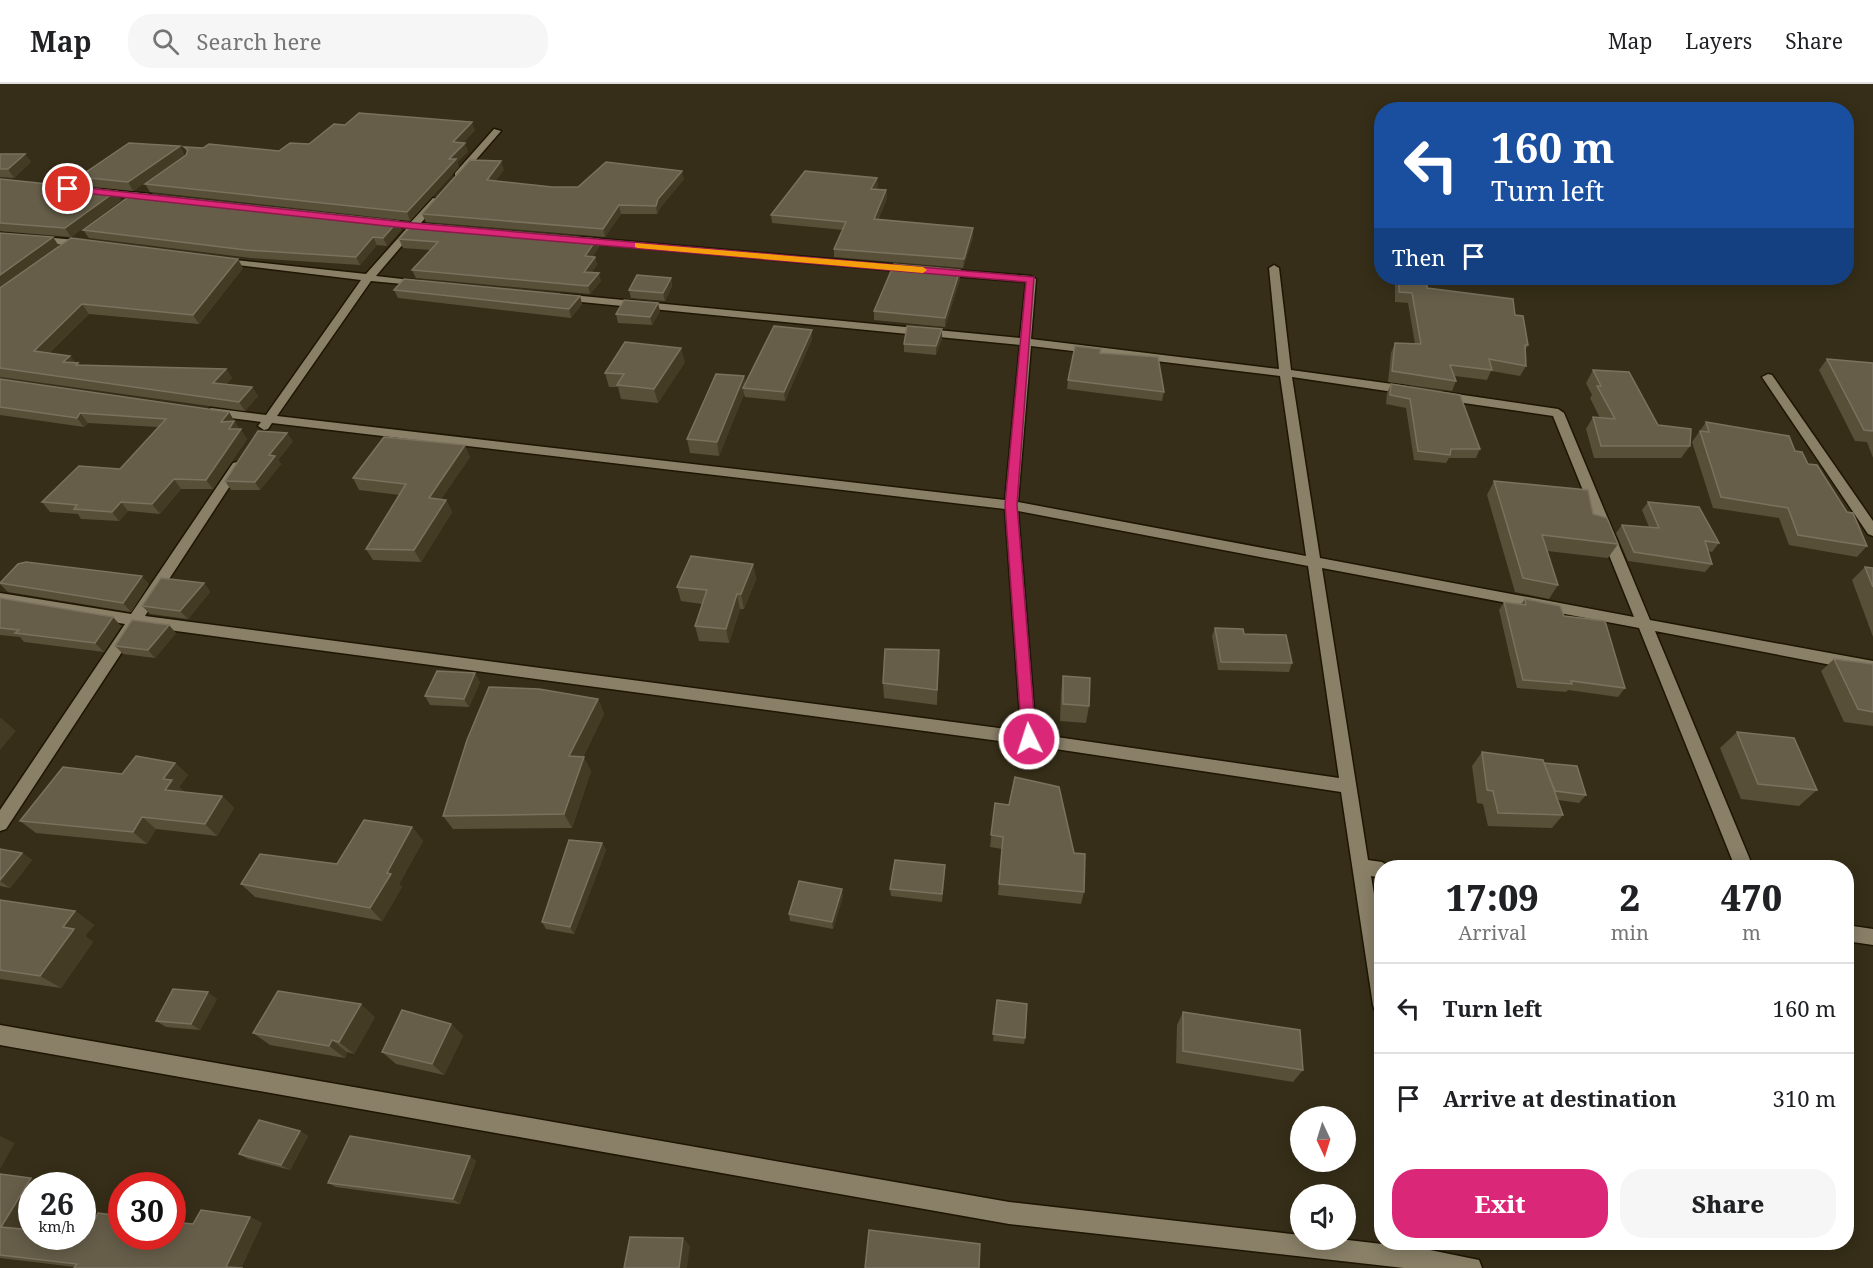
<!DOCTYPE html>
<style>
:root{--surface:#fff;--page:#f6f6f6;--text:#202124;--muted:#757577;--line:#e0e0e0;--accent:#db2777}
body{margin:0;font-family:"Noto Serif",serif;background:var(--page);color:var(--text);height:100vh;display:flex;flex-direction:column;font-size:22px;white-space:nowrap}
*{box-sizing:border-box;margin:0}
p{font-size:20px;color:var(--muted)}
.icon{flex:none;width:33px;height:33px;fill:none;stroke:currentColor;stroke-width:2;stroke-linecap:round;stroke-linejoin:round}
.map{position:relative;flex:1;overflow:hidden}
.side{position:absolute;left:1374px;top:776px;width:480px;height:390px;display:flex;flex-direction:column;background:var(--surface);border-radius:24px;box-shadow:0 3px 15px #0003}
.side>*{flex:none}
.hud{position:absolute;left:1374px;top:18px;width:480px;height:183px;border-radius:24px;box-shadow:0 3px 15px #0003;background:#1a4fa0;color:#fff;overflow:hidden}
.needle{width:39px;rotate:176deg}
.tools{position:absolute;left:1290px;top:1022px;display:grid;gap:12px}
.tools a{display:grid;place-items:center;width:66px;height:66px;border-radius:50%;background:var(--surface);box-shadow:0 3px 15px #0003;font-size:30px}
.speed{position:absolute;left:18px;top:1088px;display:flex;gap:12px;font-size:30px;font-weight:700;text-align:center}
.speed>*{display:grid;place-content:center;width:78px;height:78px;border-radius:50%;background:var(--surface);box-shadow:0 3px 15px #0003;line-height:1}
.speed small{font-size:15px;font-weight:400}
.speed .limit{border:9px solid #d22;background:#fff;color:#111}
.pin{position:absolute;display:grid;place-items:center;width:51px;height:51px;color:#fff;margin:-26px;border:3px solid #fff;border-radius:50%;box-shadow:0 2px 6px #0007}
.me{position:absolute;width:66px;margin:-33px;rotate:356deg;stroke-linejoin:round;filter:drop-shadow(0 0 4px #0008)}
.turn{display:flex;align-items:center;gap:21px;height:126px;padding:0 18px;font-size:27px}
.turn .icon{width:78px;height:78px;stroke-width:2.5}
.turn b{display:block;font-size:42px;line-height:51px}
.then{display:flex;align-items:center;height:57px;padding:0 18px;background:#0003;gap:12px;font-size:22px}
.eta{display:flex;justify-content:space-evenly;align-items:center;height:102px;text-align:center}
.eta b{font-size:36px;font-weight:800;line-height:42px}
.primary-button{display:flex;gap:12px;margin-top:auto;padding:12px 18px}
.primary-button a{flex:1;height:69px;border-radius:24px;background:var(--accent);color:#fff;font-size:24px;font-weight:800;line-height:69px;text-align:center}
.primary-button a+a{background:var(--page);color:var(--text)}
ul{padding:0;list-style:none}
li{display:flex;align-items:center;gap:18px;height:90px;padding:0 18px;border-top:2px solid var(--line)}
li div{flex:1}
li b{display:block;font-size:22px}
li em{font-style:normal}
header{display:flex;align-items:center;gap:36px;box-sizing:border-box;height:84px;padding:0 30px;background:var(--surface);border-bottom:2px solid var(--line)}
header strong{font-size:28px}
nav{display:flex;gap:33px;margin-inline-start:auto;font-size:21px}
.search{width:420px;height:54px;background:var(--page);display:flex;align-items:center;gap:15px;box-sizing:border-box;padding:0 21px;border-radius:24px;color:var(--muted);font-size:22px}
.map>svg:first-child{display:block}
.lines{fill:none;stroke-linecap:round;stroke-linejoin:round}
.minor-casing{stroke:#1e1602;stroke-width:3}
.minor{fill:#8a8068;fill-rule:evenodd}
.wall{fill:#574f38}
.shaded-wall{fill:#443b25}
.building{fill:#665e49;stroke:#7a725e;stroke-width:1.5}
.route{fill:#db2777;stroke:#8e194d;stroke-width:1.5}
.slow{fill:#f59e0b}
</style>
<header>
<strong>Map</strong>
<div class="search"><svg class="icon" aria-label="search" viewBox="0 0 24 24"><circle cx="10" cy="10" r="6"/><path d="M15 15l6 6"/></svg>Search here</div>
<nav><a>Map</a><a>Layers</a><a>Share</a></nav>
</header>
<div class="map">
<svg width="1873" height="1184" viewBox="0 0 1873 1184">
<rect width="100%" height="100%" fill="#362e18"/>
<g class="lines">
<g class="minor-casing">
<g id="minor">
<polygon points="494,45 501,47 461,93 455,93 455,89"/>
<polygon points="99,105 150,110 155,113 150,116 96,110 94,108"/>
<path d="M433 114 441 116 421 139 433 141V145H416L376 192 420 197 425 200 424 202 371 197 277 332 1005 416 1020 261 561 216 556 213 561 210 1020 254 1026 198 941 191 936 188 941 185 1031 192 1036 195 1031 255 1279 285 1269 184 1274 181 1279 184 1291 286 1407 302 1413 306 1407 310 1292 293 1320 474 1634 533 1553 332 1443 316 1437 312 1443 308 1558 325 1564 329 1650 536 1873 577V589L1655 547 1753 783H1735L1639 544 1322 484 1368 776 1382 778 1389 783H1382V794L1371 792 1382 859V930L1375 927 1373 921 1341 708 1029 661 139 542 6 745 0 747V726L125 540 0 519V509L131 530 233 379 237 378 243 382 145 532 1021 647 1005 425 272 339 268 345 264 346 258 342 261 338 207 331 205 328 211 324 266 331 361 196 221 179 217 178V174L366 190 407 144 379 141 376 140V136L411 138ZM1031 262 1280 292 1306 472 1018 418ZM1018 427 1308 482 1339 694 1036 650Z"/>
<polygon points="0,149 87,157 92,160 87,163 0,155"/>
<polygon points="579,153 911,182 916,185 911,188 575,158 575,154"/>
<polygon points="1768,290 1772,291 1873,437 1873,452 1868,450 1762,293"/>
<polygon points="1846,841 1873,845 1873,861 1846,857"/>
<polygon points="0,941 1009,1118 1300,1151 1300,1155 1339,1155 1408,1163 1407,1158 1429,1158 1430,1166 1479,1176 1482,1184 1404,1184 1009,1140 0,961"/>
</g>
</g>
<use href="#minor" class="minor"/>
</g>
<g class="wall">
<polygon points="475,46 463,59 468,67 457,78 459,83 410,137 150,108 145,100 186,71 187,68 184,63 279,67 309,60"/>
<polygon points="180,62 184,71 133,107 85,102 79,93"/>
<polygon points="0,70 25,70 31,78 14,94 0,93"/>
<polygon points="504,86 495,97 552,103 578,103 684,95 660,124 657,130 621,130 605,153 426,138 422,130"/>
<polygon points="0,95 121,116 71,153 0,147"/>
<polygon points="878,102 876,105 886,106 887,114 878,136 973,153 963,184 834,173 834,165 843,146 772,139 771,131"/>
<polygon points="398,137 401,146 387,162 377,161 360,181 251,174 89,154 83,146"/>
<polygon points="0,149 59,162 37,178 243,184 199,240 89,230 49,269 75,278 78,279 80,281 226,285 232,294 226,300 252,303 258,312 245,327 0,293"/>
<polygon points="399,155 597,155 599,163 593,172 595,173 597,181 592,188 601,197 590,210 416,194 412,186 431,166 403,164"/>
<polygon points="671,194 672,202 665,217 631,214 629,206"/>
<polygon points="1395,194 1427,194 1427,204 1515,231 1528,261 1525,267 1526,282 1520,292 1491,287 1487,296 1455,292 1456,297 1452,307 1388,298 1391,269 1395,259 1415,260 1408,219 1395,218"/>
<polygon points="960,195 945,243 874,236 874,227"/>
<polygon points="394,206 580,212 582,220 571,234 398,214"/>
<polygon points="660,227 652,241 618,239 616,230"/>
<polygon points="812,246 812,255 785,317 745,313 744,310 719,372 690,369 687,355 744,292 745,301"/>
<polygon points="942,254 936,271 904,268 904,260"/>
<polygon points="1827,275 1873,279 1873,374 1867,358 1855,357 1819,286"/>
<polygon points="685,278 658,319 621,315 618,303 609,303 605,289"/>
<polygon points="1593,286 1658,341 1690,362 1681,374 1594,374 1586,345 1593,333 1600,334 1590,314 1592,311 1586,299"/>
<polygon points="0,295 229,328 239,345 247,355 213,405 181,405 160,430 128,427 119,437 81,435 78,430 50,428 42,418 120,385 158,343 88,339 84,343 0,331"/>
<polygon points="1068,296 1164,308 1162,317 1067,305"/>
<polygon points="1391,300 1480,365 1476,374 1449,374 1446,379 1414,376 1406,324 1386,320 1387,309"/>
<polygon points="1706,338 1795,367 1808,380 1867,462 1857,473 1789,461 1779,434 1713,424 1692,358"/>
<polygon points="293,357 278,376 281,380 260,406 231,406 225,397"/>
<polygon points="470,373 441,415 446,416 452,428 421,478 373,476 366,465 399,411 359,406 353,394"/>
<polygon points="1494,397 1593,430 1618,460 1608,474 1547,467 1558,501 1549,515 1515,508 1487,411"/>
<polygon points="1648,418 1719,459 1712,468 1708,467 1712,480 1705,488 1628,477 1616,449 1622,441 1649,443 1642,426"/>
<polygon points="753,480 756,495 744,525 740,525 729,559 699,557 695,542 702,520 681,517 677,503"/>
<polygon points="1865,483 1873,484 1873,553 1852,496"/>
<polygon points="0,498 149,500 131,528 8,508 0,500"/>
<polygon points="204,499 210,508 188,535 150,530 142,522"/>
<polygon points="0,514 121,542 104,568 24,558 20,553 0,551"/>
<polygon points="1525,515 1564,532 1625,604 1618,613 1568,606 1566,608 1517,604 1499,526 1504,518 1521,520"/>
<polygon points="1215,544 1244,550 1292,579 1289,588 1218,586 1212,552"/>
<polygon points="176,549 155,574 123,570 115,562"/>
<polygon points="939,566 937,621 884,614 883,599"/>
<polygon points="1834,575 1873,580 1873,642 1844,638 1821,587"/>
<polygon points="1063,592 1089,622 1086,639 1060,637 1061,609"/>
<polygon points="480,598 469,623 430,621 425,612"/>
<polygon points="598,615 604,630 583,673 591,687 572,744 453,745 443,732"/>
<polygon points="1737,648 1817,706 1799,722 1741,715 1720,664"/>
<polygon points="1482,668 1544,679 1586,711 1579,719 1558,716 1563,731 1552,744 1488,742 1483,720 1477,719 1472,682"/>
<polygon points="175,679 188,691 179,703 185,708 222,712 234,724 217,752 156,745 147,760 36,749 20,737 122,690"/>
<polygon points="995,719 1074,769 1084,808 1081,820 998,811 1002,765 990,763"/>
<polygon points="412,743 423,757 399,800 402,803 382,837 255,813 241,800 337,780"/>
<polygon points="602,759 606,766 574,850 546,845 542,838"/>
<polygon points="0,765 22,769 32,776 10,804 0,802"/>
<polygon points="945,788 942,818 891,812 890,805"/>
<polygon points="843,812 833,845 790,837 789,830"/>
<polygon points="0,816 75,827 94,841 85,852 93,858 61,904 0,895"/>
<polygon points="217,915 200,946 166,943 156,937"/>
<polygon points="997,916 1025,954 1024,960 993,957"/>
<polygon points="1183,928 1303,986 1293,998 1176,979 1177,941"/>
<polygon points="375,933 354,970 347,968 345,974 270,961 253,949"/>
<polygon points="451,940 463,952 444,991 396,980 382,968"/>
<polygon points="300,1047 308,1052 290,1086 248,1075 239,1070"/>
<polygon points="476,1077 460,1120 336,1103 328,1099"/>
<polygon points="0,1090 47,1100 47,1101 32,1101 32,1126 20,1145 85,1153 250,1133 262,1139 241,1184 75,1183 0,1174"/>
</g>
<g class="shaded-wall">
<polygon points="472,38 475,46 456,66 453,58"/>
<polygon points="465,59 468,67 457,78 459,83 410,137 407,128 449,75"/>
<polygon points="180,62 184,71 133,107 128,98"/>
<polygon points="25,70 31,78 14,94 8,85"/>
<polygon points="501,77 504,86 490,104 487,96"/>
<polygon points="682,87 684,95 660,124 657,130 656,122 658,115"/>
<polygon points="877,94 878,102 872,113 871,105"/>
<polygon points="886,106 887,114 874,144 874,135"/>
<polygon points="116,107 121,116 71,153 65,144"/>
<polygon points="619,121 621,130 605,153 603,145"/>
<polygon points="398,137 401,146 387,162 383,154"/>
<polygon points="973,144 973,153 963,184 964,175"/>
<polygon points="53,153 59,162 0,205 0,191"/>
<polygon points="373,153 377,161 360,181 356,173"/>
<polygon points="597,155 599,163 587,180 585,172"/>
<polygon points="595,173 597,181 587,196 584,188"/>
<polygon points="238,175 243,184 199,240 193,231"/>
<polygon points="960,186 960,195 945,243 945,234"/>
<polygon points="599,189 601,197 590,210 588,202"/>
<polygon points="671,194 672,202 665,217 663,209"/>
<polygon points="580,212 582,220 571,234 569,225"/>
<polygon points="658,219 660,227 652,241 650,233"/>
<polygon points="82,220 89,230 41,276 34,267"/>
<polygon points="942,245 942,254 936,271 936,262"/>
<polygon points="812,246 812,255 785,317 784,308"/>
<polygon points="681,264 685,278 658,319 654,305"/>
<polygon points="70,272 77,280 78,279 85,288 63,278"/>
<polygon points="226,285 232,294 219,308 213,299"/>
<polygon points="744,292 746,305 743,304 744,310 719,372 717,358"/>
<polygon points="252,303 258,312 245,327 239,318"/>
<polygon points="229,328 240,347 241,345 247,355 213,405 206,396 221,338"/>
<polygon points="80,329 88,339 84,343 77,334"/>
<polygon points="287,349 293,357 278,376 281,380 260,406 255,398 269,371"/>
<polygon points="465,361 470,373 434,426 429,414"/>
<polygon points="174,395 181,405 160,430 152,420"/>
<polygon points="446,416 452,428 421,478 414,466"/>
<polygon points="121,418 128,427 119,437 112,428"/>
<polygon points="753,480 756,495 744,525 741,510"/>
<polygon points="142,492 149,500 131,528 123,519"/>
<polygon points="204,499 210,508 188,535 180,527"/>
<polygon points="737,510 740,525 729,559 726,545"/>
<polygon points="113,533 121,542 104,568 95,559"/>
<polygon points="169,541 176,549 155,574 148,566"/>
<polygon points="475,589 480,598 469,623 464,615"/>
<polygon points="598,615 604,630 576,686 569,672"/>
<polygon points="0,633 16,647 0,666"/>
<polygon points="584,673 591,687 572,744 564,730"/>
<polygon points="175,679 188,691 179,703 185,708 165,706 163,695"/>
<polygon points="222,712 234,724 217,752 205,740"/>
<polygon points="142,733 156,745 147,760 133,748"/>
<polygon points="412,743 423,757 399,800 402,803 382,837 370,824 387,789"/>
<polygon points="602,759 606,766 574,850 570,843"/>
<polygon points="22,769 32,776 10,804 0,797 0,796"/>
<polygon points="842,805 843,812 833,845 832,838"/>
<polygon points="75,827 94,841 85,852 93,858 61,904 40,892 63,843"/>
<polygon points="208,908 217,915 200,946 191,940"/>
<polygon points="361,920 375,933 354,970 339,958"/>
<polygon points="451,940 463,952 444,991 432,980"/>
<polygon points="332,956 347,968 345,974 329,962"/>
<polygon points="300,1047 308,1052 290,1086 281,1081"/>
<polygon points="0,1052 15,1059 0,1085"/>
<polygon points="470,1072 476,1077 460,1120 453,1115"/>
<polygon points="31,1094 47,1100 47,1101 32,1101 32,1126 18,1148 1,1143"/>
<polygon points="250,1133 262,1139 241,1184 226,1183"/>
<polygon points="683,1154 690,1162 687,1184 679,1184"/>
</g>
<g class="building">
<polygon points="359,29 472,38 453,58 465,59 449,75 456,75 407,128 145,100 186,71 188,66 184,63 203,64 209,60 279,67 290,59 309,60 334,40 345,41"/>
<polygon points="129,59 180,62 128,98 79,93"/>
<polygon points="0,70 25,70 8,85 0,85"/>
<polygon points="470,76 501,77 487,96 552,103 578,103 606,78 682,87 658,115 656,122 619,121 603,145 422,130"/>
<polygon points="805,87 877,94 871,105 886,106 874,135 973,144 964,175 834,165 846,138 771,131"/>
<polygon points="0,95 116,107 65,144 0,139"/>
<polygon points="134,109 398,137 383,154 373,153 356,173 246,166 83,146"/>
<polygon points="414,139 597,155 585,172 595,173 584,188 599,189 588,202 412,186 438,158 399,155"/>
<polygon points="0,149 53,153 0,191"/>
<polygon points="71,154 238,175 193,231 82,220 34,267 70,272 63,278 78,279 76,281 226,285 213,299 252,303 239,318 0,284 0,204"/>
<polygon points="894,180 960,186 945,234 874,227"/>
<polygon points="637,191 671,194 663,209 629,206"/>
<polygon points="1399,194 1427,194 1427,204 1513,215 1515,231 1523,232 1528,261 1525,261 1526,282 1489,275 1492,286 1450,281 1456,297 1392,287 1395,259 1421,260 1412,209 1399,208"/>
<polygon points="404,195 580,212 569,225 394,206"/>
<polygon points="624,216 658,219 650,233 616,230"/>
<polygon points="774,242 812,246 784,308 743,304"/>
<polygon points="907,242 942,245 936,262 904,260"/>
<polygon points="625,258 681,264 654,305 617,301 624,290 605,289"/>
<polygon points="1075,262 1101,265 1100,269 1158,273 1164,308 1068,296"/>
<polygon points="1827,275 1873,279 1873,347 1864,346"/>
<polygon points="1593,286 1629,288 1658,341 1691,345 1690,362 1601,362 1593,333 1615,335 1597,302 1601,302"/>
<polygon points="716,290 744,292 717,358 687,355"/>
<polygon points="0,295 229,328 221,338 234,337 229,345 241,345 206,396 174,395 152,420 121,418 112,428 74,425 77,421 42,418 79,382 120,385 166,335 80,329 77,334 0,323"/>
<polygon points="1391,300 1460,311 1480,365 1451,365 1450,371 1418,367 1410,315 1390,311"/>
<polygon points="1706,338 1789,352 1795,367 1802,368 1808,380 1817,381 1847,428 1853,429 1867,462 1798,451 1788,424 1721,413 1700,347 1709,348"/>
<polygon points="258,347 287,349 269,371 275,372 255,398 225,397"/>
<polygon points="384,353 465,361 429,414 446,416 414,466 366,465 406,400 353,394"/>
<polygon points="1494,397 1588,406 1593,430 1607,434 1618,460 1542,451 1558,501 1523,494"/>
<polygon points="1648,418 1699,423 1719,459 1705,457 1712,480 1634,468 1622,441 1659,444"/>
<polygon points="691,472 753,480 741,510 737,510 726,545 695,542 707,506 677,503"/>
<polygon points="26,478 142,492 123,519 0,499 18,480"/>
<polygon points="1865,483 1873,484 1873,503"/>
<polygon points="161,494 204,499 180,527 142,522"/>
<polygon points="0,514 113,533 95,559 15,549 19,546 0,544"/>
<polygon points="1525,515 1560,522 1564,532 1605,537 1625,604 1571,597 1572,600 1523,596 1504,518 1526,521"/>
<polygon points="132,536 169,541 148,566 115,562"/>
<polygon points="1215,544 1243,545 1244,550 1286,551 1292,579 1221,578"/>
<polygon points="885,565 939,566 937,606 883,599"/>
<polygon points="1834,575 1873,580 1873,628 1858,625"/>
<polygon points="437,587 475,589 464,615 425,612"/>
<polygon points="1063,592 1090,594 1089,622 1063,620"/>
<polygon points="489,603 539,605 598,615 569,672 584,673 564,730 443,732 467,656"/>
<polygon points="1737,648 1794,654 1817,706 1758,700"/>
<polygon points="1482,668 1543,676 1563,731 1498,729 1493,707 1487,706"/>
<polygon points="136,672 175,679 163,695 172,696 165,706 222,712 205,740 142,733 133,748 20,737 63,683 122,690"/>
<polygon points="1544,679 1577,682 1586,711 1555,707"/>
<polygon points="1015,693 1059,703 1074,769 1085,770 1084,808 999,800 1003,753 991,751 995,719 1009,721"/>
<polygon points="364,736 412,743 387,789 391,790 370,824 241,800 260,770 337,780"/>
<polygon points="569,756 602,759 570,843 542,838"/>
<polygon points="0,765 22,769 0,796"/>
<polygon points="895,776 945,781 942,810 890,805"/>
<polygon points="799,797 842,805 832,838 789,830"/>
<polygon points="0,816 75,827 63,843 74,845 40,892 0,886"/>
<polygon points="173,905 208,908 191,940 156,937"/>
<polygon points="278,907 361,920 339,958 332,956 329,962 253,949"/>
<polygon points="997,916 1027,920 1025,954 993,950"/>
<polygon points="402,926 451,940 432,980 382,968"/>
<polygon points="1183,928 1300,946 1303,986 1183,967"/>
<polygon points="259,1036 300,1047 281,1081 239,1070"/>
<polygon points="350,1052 470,1072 453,1115 328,1099"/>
<polygon points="0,1090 31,1094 1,1143 32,1146 32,1152 85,1153 98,1129 122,1132 122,1152 172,1152 172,1138 193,1140 201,1126 250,1133 226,1183 243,1184 74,1184 77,1180 0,1171"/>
<polygon points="869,1146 980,1160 979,1184 865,1184"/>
<polygon points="630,1153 683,1154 679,1184 624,1184"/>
</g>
<polygon class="route" points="68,102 414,139 1034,193 1017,421 1036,655 1034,659 1024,659 1022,655 1005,421 1026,198 414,145 65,107"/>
<polygon class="slow" points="635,159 923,183 927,186 923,189 638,164 635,163"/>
</svg>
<div class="tools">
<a><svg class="needle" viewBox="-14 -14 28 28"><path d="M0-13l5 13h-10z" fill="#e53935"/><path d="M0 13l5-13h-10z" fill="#757577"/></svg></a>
<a><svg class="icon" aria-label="sound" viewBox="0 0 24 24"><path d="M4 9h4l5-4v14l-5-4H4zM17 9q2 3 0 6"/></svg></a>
</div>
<div class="speed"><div>26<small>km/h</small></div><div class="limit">30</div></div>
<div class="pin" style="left:68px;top:105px;background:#d93025"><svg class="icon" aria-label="arrive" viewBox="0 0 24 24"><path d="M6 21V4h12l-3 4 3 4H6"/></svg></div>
<svg class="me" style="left:1029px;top:655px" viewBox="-20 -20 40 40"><circle r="17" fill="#db2777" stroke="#fff" stroke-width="3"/><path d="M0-11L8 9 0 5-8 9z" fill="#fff"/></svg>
<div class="hud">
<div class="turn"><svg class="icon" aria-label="left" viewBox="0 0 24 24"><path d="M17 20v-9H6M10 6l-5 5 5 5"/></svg><div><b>160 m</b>Turn left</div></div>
<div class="then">Then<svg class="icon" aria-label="arrive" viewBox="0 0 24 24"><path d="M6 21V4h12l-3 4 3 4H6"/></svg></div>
</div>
<section class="side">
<div class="eta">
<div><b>17:09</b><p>Arrival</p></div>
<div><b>2</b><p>min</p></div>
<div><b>470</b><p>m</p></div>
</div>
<ul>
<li><svg class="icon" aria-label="left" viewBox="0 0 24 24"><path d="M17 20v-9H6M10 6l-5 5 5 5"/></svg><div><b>Turn left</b></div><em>160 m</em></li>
<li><svg class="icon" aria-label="arrive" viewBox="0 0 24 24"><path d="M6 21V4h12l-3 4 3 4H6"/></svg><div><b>Arrive at destination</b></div><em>310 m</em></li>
</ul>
<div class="primary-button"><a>Exit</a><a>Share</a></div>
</section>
</div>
